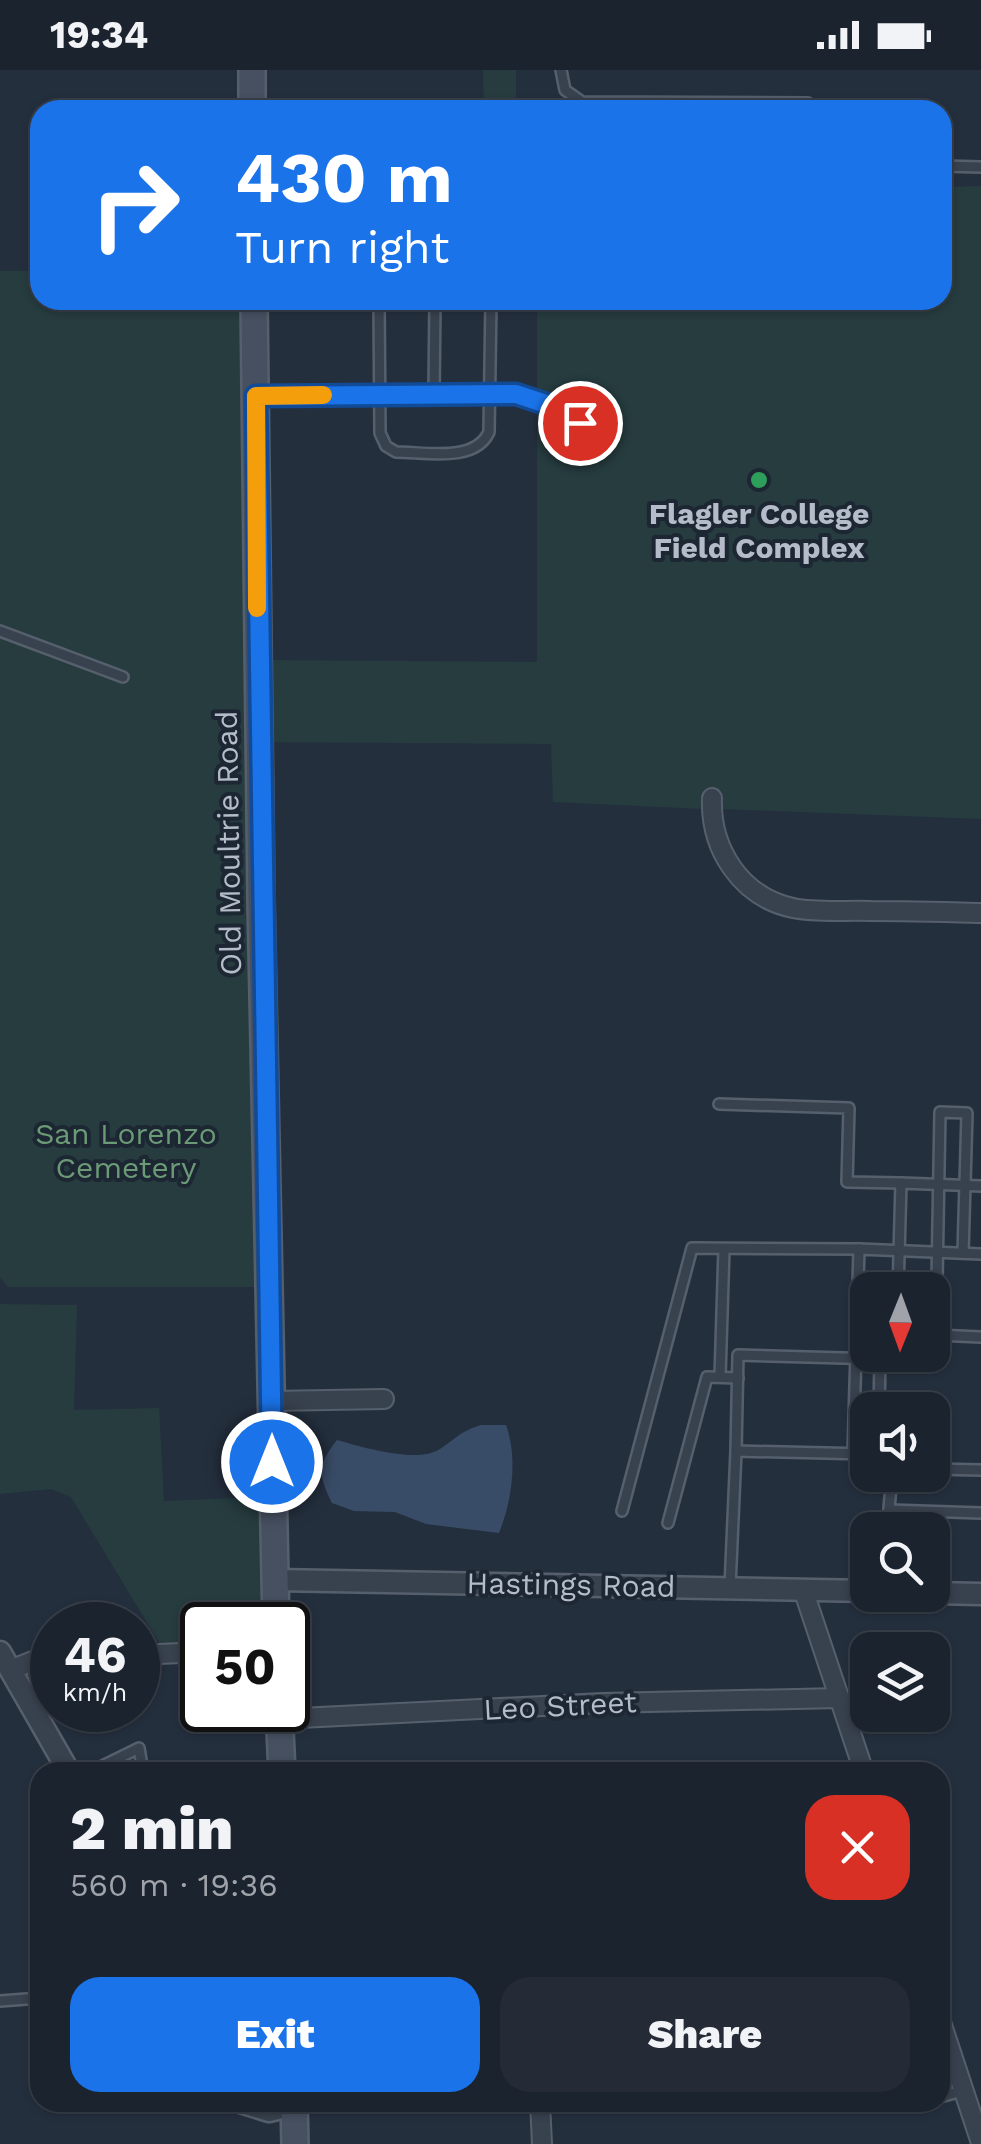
<!DOCTYPE html>
<meta charset="utf-8">
<style>
:root{--surface:#1b232e;--page:#242b36;--text:#f1f3f6;--muted:#a0a4aa;--line:#39404a;--accent:#1a73e8}
body{margin:0;font-family:"Work Sans",sans-serif;background:var(--page);color:var(--text);height:100vh;display:flex;flex-direction:column;font-size:38px;white-space:nowrap}
*{box-sizing:border-box;margin:0}
p{font-size:32px;color:var(--muted)}
.icon{flex:none;width:55px;height:55px;fill:none;stroke:currentColor;stroke-width:2;stroke-linecap:round;stroke-linejoin:round}
.map{position:relative;flex:1;overflow:hidden}
.drawer{position:absolute;left:30px;top:1692px;width:920px;height:350px;display:flex;flex-direction:column;background:var(--surface);border-radius:30px;box-shadow:0 2px 8px #0004,0 0 0 2px var(--line)}
.drawer>*{flex:none}
.banner{position:absolute;left:30px;top:30px;width:922px;height:210px;border-radius:30px;box-shadow:0 2px 8px #0004,0 0 0 2px var(--line);background:#1a73e8;color:#fff;overflow:hidden}
.needle{width:65px;rotate:181deg}
.tools{position:absolute;left:850px;top:1202px;display:grid;gap:20px}
.tools a{display:grid;place-items:center;width:100px;height:100px;border-radius:20px;background:var(--surface);box-shadow:0 2px 8px #0004,0 0 0 2px var(--line);font-size:50px}
.speed{position:absolute;left:30px;top:1532px;display:flex;gap:20px;font-size:50px;font-weight:700;text-align:center}
.speed>*{display:grid;place-content:center;width:130px;height:130px;border-radius:50%;background:var(--surface);box-shadow:0 2px 8px #0004,0 0 0 2px var(--line);line-height:1}
.speed small{font-size:25px;font-weight:400}
.speed .limit{border:5px solid #111;border-radius:15px;background:#fff;color:#111}
.pin{position:absolute;display:grid;place-items:center;width:85px;height:85px;color:#fff;margin:-42px;border:5px solid #fff;border-radius:50%;box-shadow:0 2px 10px #0007}
.me{position:absolute;width:110px;margin:-55px;rotate:0deg;stroke-linejoin:round;filter:drop-shadow(0 0 8px #0008)}
.turn{display:flex;align-items:center;gap:35px;height:210px;padding:0 40px;font-size:45px}
.turn .icon{width:130px;height:130px;stroke-width:2.5}
.turn b{display:block;font-size:70px;line-height:85px}
.round{display:grid;place-items:center;flex:none;width:105px;height:105px;border-radius:30px;background:var(--page)}
.headline{display:flex;align-items:center;justify-content:space-between;height:170px;padding:0 40px}
h1{font-size:60px;font-weight:800;line-height:75px}
.action{display:flex;gap:20px;margin-top:auto;padding:20px 40px}
.action a{flex:1;height:115px;border-radius:30px;background:var(--accent);color:#fff;font-size:40px;font-weight:800;line-height:115px;text-align:center}
.action a+a{background:var(--page);color:var(--text)}
.status{display:flex;justify-content:space-between;align-items:center;height:70px;padding:0 50px;background:var(--surface);direction:ltr}
.status svg{height:28px;fill:currentColor}
.map>svg:first-child{display:block}
.green{fill:#263c3f}
.water{fill:#394c67}
.lines{fill:none;stroke-linecap:round;stroke-linejoin:round}
.service-casing{stroke:#565f6c;stroke-width:14}
.minor-casing{stroke:#565f6c;stroke-width:22}
.tertiary-casing{stroke:#565f6c;stroke-width:25}
.secondary-casing{stroke:#565f6c;stroke-width:30}
.service{stroke:#38414e;stroke-width:9}
.minor{stroke:#38414e;stroke-width:18}
.tertiary{stroke:#38414e;stroke-width:20}
.secondary{stroke:#465061;stroke-width:25}
.route-casing{stroke:#114b97;stroke-width:25}
.route{stroke:#1a73e8;stroke-width:18}
.slow{stroke:#f59e0b;stroke-width:18}
.leisure-dot{fill:#2e9e5b;stroke:#1d2633;stroke-width:4}
.labels{text-anchor:middle;stroke-width:8;stroke-linejoin:round;paint-order:stroke}
.poi-label{font-size:30px;font-weight:bold;fill:#b4bcc9;stroke:#1d2633}
.street-label{font-size:30px;fill:#b4bcc9;stroke:#1d2633}
.park-label{font-size:30px;fill:#6b9a76;stroke:#1d2633}
</style>
<div class="status"><b>19:34</b><svg viewBox="0 0 49 12"><path d="M0 12V9h3v3zM5 12V6h3v6zM10 12V3h3v9zM15 12V0h3v12zM26 1h20v11H26zM47 4h2v5h-2z"/></svg></div>
<div class="map">
<svg width="981" height="2074" viewBox="0 0 981 2074">
<rect width="100%" height="100%" fill="#242f3e"/>
<g class="green">
<polygon points="483,0 516,0 516,40 484,40"/>
<polygon points="981,116 981,749 720,739 720,720 704,720 703,739 553,732 551,674 261,672 259,590 537,592 537,230 942,230 943,117"/>
<polygon points="0,201 40,201 40,230 241,230 254,1217 8,1217 0,1207"/>
<polygon points="0,1234 77,1235 74,1340 159,1338 164,1431 264,1427 267,1555 202,1555 202,1572 160,1574 71,1427 51,1419 0,1424"/>
</g>
<path class="water" d="M481 1355H506C518 1388 512 1431 499 1463L426 1454 395 1442 354 1441 332 1433C318 1405 317 1395 337 1370 362 1377 417 1394 440 1379 457 1368 459 1362 481 1355Z"/>
<g class="lines">
<g class="service-casing">
<g id="service">
<polyline points="561,0 565,20 582,32 808,33"/>
<polyline points="942,96 981,97"/>
<path d="M379 230 380 363 386 376 396 382C425 382 475 393 489 362L491 230"/>
<polyline points="434,324 435,230"/>
<polyline points="258,326 516,324 561,339 599,368"/>
<polyline points="0,561 123,607"/>
<polyline points="719,1034 849,1038 847,1112 901,1113"/>
<polyline points="963,1183 967,1043 940,1042 936,1265 981,1267"/>
<polyline points="898,1220 901,1113 981,1116"/>
<polyline points="880,1289 896,1289 896,1285"/>
<polyline points="720,1307 724,1179"/>
<polyline points="736,1381 738,1285 880,1289 879,1340"/>
<polyline points="853,1384 859,1179 981,1184"/>
<polyline points="932,1399 981,1400"/>
<polyline points="886,1405 891,1417 887,1460"/>
<polyline points="889,1440 981,1443"/>
<polyline points="622,1441 692,1178 859,1179"/>
<polyline points="668,1453 707,1307 738,1308"/>
<polyline points="730,1517 736,1381 868,1384"/>
<polyline points="90,1702 139,1678 143,1702"/>
<polyline points="0,1931 40,1928"/>
<polyline points="940,2027 962,2021"/>
<polyline points="896,2037 916,2032"/>
</g>
</g>
<g class="minor-casing">
<g id="minor">
<path d="M712 728C710 779 741 827 793 838 818 843 846 840 871 841 908 841 944 842 981 843"/>
<polyline points="272,1331 384,1329"/>
<polyline points="803,1519 864,1702"/>
<polyline points="138,1585 202,1582"/>
<polyline points="10,1600 33,1591 52,1590"/>
<polyline points="280,1649 603,1633 840,1628"/>
<polyline points="940,1949 981,2073"/>
<polyline points="540,2032 542,2074"/>
</g>
</g>
<g class="tertiary-casing">
<g id="tertiary">
<polyline points="275,1510 868,1521"/>
<polyline points="932,1523 981,1524"/>
<polyline points="0,1582 69,1702"/>
<polyline points="240,2032 269,2041 294,2035"/>
</g>
</g>
<g class="secondary-casing">
<g id="secondary">
<polyline points="252,0 252,40"/>
<polyline points="254,230 261,830 276,1555"/>
<polyline points="279,1640 282,1702"/>
<polyline points="294,2032 295,2074"/>
</g>
</g>
<use href="#service" class="service"/>
<use href="#minor" class="minor"/>
<use href="#tertiary" class="tertiary"/>
<use href="#secondary" class="secondary"/>
</g>
<g class="lines">
<g class="route-casing">
<polyline id="route" points="272,1392 256,326 516,324 561,339 580,353"/>
</g>
<use href="#route" class="route"/>
<polyline class="slow" points="257,538 256,326 323,325"/>
</g>
<circle class="leisure-dot" cx="759" cy="410" r="10"/>
<g class="labels">
<g class="poi-label">
<text x="759" y="454">Flagler College<tspan x="759" dy="34">Field Complex</tspan></text>
</g>
<g class="street-label">
<text transform="translate(229 773) rotate(-91)" y="10">Old Moultrie Road</text>
<text transform="translate(571 1515) rotate(1)" y="10">Hastings Road</text>
<text transform="translate(560 1636) rotate(-3)" y="10">Leo Street</text>
</g>
<g class="park-label">
<text x="126" y="1074">San Lorenzo<tspan x="126" dy="34">Cemetery</tspan></text>
</g>
</g>
</svg>
<div class="tools">
<a><svg class="needle" viewBox="-14 -14 28 28"><path d="M0-13l5 13h-10z" fill="#e53935"/><path d="M0 13l5-13h-10z" fill="#a0a4aa"/></svg></a>
<a><svg class="icon" aria-label="sound" viewBox="0 0 24 24"><path d="M4 9h4l5-4v14l-5-4H4zM17 9q2 3 0 6"/></svg></a>
<a><svg class="icon" aria-label="search" viewBox="0 0 24 24"><circle cx="10" cy="10" r="6"/><path d="M15 15l6 6"/></svg></a>
<a><svg class="icon" aria-label="layers" viewBox="0 0 24 24"><path d="M12 4l9 5-9 5-9-5zM3 14l9 5 9-5"/></svg></a>
</div>
<div class="speed"><div>46<small>km/h</small></div><div class="limit">50</div></div>
<div class="pin" style="left:580px;top:353px;background:#d93025"><svg class="icon" aria-label="arrive" viewBox="0 0 24 24"><path d="M6 21V4h12l-3 4 3 4H6"/></svg></div>
<svg class="me" style="left:272px;top:1392px" viewBox="-20 -20 40 40"><circle r="17" fill="#1a73e8" stroke="#fff" stroke-width="3"/><path d="M0-11L8 9 0 5-8 9z" fill="#fff"/></svg>
<div class="banner">
<div class="turn"><svg class="icon" aria-label="right" viewBox="0 0 24 24"><path d="M7 20v-9h11M14 6l5 5-5 5"/></svg><div><b>430 m</b>Turn right</div></div>
</div>
<section class="drawer">
<div class="headline"><div><h1>2 min</h1><p>560 m · 19:36</p></div><a class="round" style="background:#d93025;color:#fff"><svg class="icon" aria-label="close" viewBox="0 0 24 24"><path d="M6 6l12 12M18 6L6 18"/></svg></a></div>
<div class="action"><a>Exit</a><a>Share</a></div>
</section>
</div>
